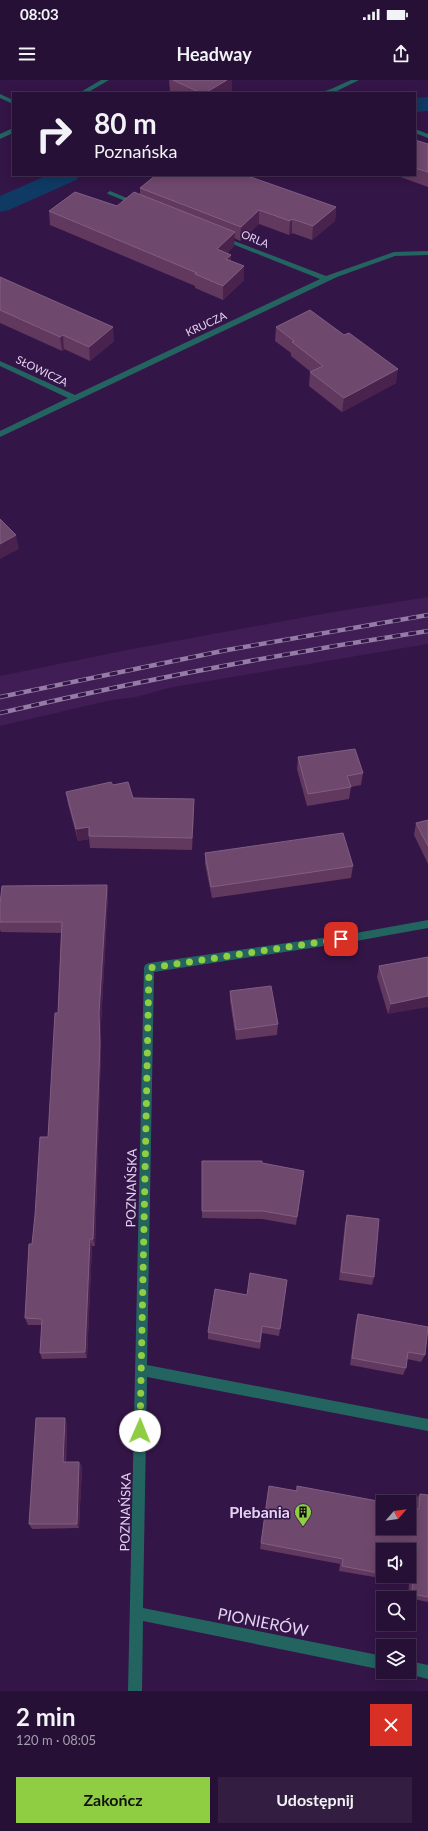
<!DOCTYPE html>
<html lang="pl">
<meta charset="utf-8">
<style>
:root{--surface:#271035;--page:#331e41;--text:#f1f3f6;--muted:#a49dad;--line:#433050;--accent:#8fcd42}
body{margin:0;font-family:Lato,sans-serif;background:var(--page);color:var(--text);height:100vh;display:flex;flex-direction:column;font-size:15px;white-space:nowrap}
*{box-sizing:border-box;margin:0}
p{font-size:13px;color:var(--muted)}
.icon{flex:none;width:22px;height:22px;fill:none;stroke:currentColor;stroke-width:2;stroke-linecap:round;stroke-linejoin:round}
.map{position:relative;height:1611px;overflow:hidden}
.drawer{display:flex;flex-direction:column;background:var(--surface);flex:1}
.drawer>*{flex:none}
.banner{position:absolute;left:12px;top:12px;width:404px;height:84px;border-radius:0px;box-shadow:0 2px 10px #0003,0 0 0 1px var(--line);background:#271035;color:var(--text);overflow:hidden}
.needle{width:26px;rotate:62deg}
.buttons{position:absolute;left:376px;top:1415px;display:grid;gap:8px}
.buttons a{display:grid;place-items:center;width:40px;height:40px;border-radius:0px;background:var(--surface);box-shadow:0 2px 10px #0003,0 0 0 1px var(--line);font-size:20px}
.pin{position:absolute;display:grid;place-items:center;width:34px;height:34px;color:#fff;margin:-17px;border-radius:8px;box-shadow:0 2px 6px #0006}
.me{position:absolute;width:44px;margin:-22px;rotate:1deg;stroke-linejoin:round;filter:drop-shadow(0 0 3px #0008)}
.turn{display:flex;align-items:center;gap:14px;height:84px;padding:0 16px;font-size:18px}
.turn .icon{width:52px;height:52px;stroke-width:2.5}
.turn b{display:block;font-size:28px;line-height:34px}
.round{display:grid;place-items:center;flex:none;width:42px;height:42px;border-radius:0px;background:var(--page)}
.head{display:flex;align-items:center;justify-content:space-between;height:68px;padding:0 16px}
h1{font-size:24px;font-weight:700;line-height:30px}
.cta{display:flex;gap:8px;margin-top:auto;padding:8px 16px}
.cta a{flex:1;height:46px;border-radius:0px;background:var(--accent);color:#111;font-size:16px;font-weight:700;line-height:46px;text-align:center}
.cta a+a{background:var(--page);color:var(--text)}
.status{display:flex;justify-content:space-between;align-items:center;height:28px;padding:0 20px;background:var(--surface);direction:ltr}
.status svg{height:11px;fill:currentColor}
header{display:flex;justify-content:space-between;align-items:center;height:52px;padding:0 16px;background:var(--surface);font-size:18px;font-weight:700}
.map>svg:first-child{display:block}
.built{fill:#401d55}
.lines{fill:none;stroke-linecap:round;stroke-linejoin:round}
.canal{fill:#0f3a63;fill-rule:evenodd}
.minor{fill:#236461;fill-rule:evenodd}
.rail-casing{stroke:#947da5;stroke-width:4.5}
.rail{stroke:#341547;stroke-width:3;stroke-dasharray:8;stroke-linecap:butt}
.wall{fill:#61385e;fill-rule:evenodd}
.shaded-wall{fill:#49234e}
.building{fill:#6f486e;stroke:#815e82}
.route{stroke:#8fcd42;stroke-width:7;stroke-dasharray:0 12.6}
.labels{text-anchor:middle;stroke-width:3;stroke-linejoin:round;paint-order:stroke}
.far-street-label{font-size:11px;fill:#e3d2f1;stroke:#341547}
.street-label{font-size:13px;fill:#e3d2f1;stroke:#341547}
.near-poi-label{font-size:16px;font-weight:bold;fill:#e3d2f1;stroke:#341547;text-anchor:end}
.near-street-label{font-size:16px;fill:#e3d2f1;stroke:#341547}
</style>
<div class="status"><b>08:03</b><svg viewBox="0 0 49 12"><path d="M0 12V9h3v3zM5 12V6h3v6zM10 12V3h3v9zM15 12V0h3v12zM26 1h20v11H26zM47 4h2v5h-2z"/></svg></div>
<header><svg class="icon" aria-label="menu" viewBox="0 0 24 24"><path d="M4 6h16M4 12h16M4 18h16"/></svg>Headway<svg class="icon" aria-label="share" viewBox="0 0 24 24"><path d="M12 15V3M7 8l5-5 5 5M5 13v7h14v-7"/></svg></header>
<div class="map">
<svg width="428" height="1611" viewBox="0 0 428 1611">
<rect width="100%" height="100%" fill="#341547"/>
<polygon class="built" points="428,517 428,564 173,607 136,617 112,620 0,646 0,596 132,569 327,533"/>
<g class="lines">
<g class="canal">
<polygon points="428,17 428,31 415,32 415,18"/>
<polygon points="48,95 80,95 76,100 9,130 0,132 0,116"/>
</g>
<g class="minor">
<polygon points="101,0 109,0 87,13 79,13"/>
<polygon points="351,0 359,0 335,12 319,13 331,9"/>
<polygon points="0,14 13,20 13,24 0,18"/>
<polygon points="13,48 13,53 0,59 0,54"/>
<polygon points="415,49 428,54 428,58 415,53"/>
<polygon points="110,111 139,123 140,124 135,125 108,114 107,113"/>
<polygon points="220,157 224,157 326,196 394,172 428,171 428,175 395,176 337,197 0,357 0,351 68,318 0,286 0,281 75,315 320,199 220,159"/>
<polygon points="428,840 428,848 356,861 154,892 147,1285 428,1339 428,1351 147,1297 143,1528 383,1576 383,1590 143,1541 142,1611 128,1611 144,888 145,885 149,883 356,853"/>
<polygon points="409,1581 428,1585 428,1599 404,1593 409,1592"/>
</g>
<g class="rail-casing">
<g id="rail">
<polyline points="0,617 227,570 428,535"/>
<path d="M0 633C142 600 284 573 428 551"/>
</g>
</g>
<use href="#rail" class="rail"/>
</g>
<g class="wall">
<polygon points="169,0 232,0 232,11 228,13 172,13 170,12"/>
<polygon points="415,60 428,64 428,107 395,95 415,95"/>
<polygon points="140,108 336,127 335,141 312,160 292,153 289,155 259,144 240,161 234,158 234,166 227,173 231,175 231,181 244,186 244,200 223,220 195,208 195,206 50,145 49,131 117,126 140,115"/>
<polygon points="0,197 114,261 90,281 64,269 62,271 0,243"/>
<polygon points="276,247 396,303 342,332 309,306 310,292 311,292 291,276 291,273 275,261"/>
<polygon points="298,677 363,693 361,705 351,707 349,719 307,726 297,689"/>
<polygon points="113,705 133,718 194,732 192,770 90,768 89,759 78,761 68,724 66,712"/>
<polygon points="428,740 428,784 414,755 416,743"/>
<polygon points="205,773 353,786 351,798 212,818 205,784"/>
<polygon points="107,805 108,816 101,943 101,972 95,1166 92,1166 87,1278 42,1279 40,1273 42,1245 28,1245 25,1238 48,1057 58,933 61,853 1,852 0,850 0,824"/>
<polygon points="428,877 388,934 377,897 379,886"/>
<polygon points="230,911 278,944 277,955 236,960 230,921"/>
<polygon points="202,1081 262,1083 304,1091 296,1145 262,1139 202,1138"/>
<polygon points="347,1135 374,1197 372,1205 339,1200 345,1143"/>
<polygon points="287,1200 279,1256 262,1253 260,1269 208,1259 208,1252 247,1215"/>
<polygon points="358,1234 425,1275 421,1282 407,1279 406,1288 403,1295 350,1285 356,1241"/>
<polygon points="67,1344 66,1382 79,1382 82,1387 79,1448 32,1449 29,1444"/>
<path d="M269 1406 296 1411 297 1406 415 1428V1420L420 1414 428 1415V1522L408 1518 409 1503 339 1491 340 1484 260 1469ZM383 1470 409 1496H383Z"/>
</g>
<g class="shaded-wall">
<polygon points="227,0 232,0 232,11 228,13 205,13"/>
<polygon points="336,127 335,141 312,160 313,146"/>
<polygon points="259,130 259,144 240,161 241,147"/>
<polygon points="292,139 292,153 289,155 290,141"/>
<polygon points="235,152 234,166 217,183 217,169"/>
<polygon points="231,175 231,189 226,179"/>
<polygon points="244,186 244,200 223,220 223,206"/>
<polygon points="113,247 114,261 90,281 89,267"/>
<polygon points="63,255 64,269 62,271 60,257"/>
<polygon points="398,289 396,303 342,332 344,318"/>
<polygon points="16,455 19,469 0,479 0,464"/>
<polygon points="194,719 194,732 192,770 192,758"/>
<polygon points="89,747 89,759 78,761 76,749"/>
<polygon points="107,805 108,816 101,943 101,972 95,1166 93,1159 99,933"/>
<polygon points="428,916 428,927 388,934 391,924"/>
<polygon points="90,1159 92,1166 87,1278 85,1272"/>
<polygon points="65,1338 67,1344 65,1387 63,1382"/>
<polygon points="79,1382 82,1387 79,1448 77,1444"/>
</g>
<g class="building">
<polygon points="173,0 227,0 205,13 201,13"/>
<polygon points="415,60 428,64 428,92 415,88"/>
<polygon points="156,95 245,95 336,127 313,146 292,139 290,141 259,130 241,147 140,108"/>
<polygon points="75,112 117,126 134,112 235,152 217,169 231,175 226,179 244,186 223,206 195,194 197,193 49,131"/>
<polygon points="0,197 113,247 89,267 63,255 60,257 0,230"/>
<polygon points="310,230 344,255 349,253 398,289 344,318 310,292 323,286 292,262 294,261 276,247"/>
<polygon points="0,439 16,455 0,464"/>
<polygon points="355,669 363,693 347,696 351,707 308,714 298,677"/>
<polygon points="111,702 113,705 128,702 133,718 194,719 192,758 89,756 89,747 76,749 66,712"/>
<polygon points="428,740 428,766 416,743"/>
<polygon points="343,753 353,786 211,807 205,773"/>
<polygon points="107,805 99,933 100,963 93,1159 90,1159 85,1272 40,1273 42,1239 25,1238 29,1164 32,1164 35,1135 40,1057 48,1057 55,933 58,933 62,842 0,842 0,824 2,806"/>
<polygon points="428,877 428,916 391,924 379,886"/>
<polygon points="271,906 278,944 236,950 230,911"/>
<polygon points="202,1081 262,1081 262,1083 304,1091 297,1137 263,1131 202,1131"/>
<polygon points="347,1135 379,1139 374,1197 341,1192"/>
<polygon points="250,1193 287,1200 280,1249 262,1246 260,1262 208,1252 215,1209 247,1215"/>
<polygon points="358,1234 428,1247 425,1275 408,1272 406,1288 352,1278"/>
<polygon points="36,1338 65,1338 63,1382 79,1382 77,1444 29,1444"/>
<polygon points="269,1406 297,1411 297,1406 383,1422 383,1448 409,1448 409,1427 419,1429 420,1414 428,1415 428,1517 412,1514 413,1499 397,1496 409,1496 409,1470 383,1470 383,1494 342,1486 343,1479 261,1463"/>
</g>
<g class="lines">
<polyline class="route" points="140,1351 149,888 341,859"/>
</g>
<defs>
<g id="building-pin" transform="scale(0.9)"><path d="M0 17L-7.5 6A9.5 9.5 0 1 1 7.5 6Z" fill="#8fcd42" stroke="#341547"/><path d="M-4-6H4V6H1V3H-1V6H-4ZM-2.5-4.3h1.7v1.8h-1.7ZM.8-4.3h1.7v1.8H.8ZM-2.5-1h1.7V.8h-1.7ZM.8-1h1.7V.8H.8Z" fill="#111"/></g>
</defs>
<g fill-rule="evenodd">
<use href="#building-pin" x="303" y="1432"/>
</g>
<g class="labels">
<g class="far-street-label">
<text transform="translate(255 159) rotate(22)" y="4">ORLA</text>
<text transform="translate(206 244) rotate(-25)" y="4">KRUCZA</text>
<text transform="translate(42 291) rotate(26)" y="4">SŁOWICZA</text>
</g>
<g class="street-label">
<text transform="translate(131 1108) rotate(-89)" y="5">POZNAŃSKA</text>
<text transform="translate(125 1432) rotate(-89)" y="5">POZNAŃSKA</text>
</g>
<g class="near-poi-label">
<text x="290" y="1438">Plebania</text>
</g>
<g class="near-street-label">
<text transform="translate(263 1542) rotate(11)" y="6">PIONIERÓW</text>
</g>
</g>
</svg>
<div class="buttons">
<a><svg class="needle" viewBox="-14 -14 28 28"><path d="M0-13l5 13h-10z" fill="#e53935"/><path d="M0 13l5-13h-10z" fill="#a49dad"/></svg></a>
<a><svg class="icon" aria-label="sound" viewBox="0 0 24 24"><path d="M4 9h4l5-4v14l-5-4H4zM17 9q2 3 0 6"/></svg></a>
<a><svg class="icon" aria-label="search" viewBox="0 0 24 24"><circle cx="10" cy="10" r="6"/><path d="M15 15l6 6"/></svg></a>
<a><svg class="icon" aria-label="layers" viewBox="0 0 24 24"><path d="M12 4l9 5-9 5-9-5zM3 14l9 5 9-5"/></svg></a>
</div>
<div class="pin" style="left:341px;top:859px;background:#d93025"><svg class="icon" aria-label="arrive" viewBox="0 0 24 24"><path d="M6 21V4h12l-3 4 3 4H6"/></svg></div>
<svg class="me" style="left:140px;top:1351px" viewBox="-20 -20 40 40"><circle r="19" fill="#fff"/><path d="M0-13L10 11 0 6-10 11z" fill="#8fcd42"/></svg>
<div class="banner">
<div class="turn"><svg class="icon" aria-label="right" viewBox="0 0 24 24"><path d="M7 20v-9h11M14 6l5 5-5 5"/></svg><div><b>80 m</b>Poznańska</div></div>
</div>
</div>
<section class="drawer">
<div class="head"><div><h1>2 min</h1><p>120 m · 08:05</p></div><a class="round" style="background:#d93025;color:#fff"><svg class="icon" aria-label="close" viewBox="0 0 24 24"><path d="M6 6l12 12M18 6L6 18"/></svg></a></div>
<div class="cta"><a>Zakończ</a><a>Udostępnij</a></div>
</section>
